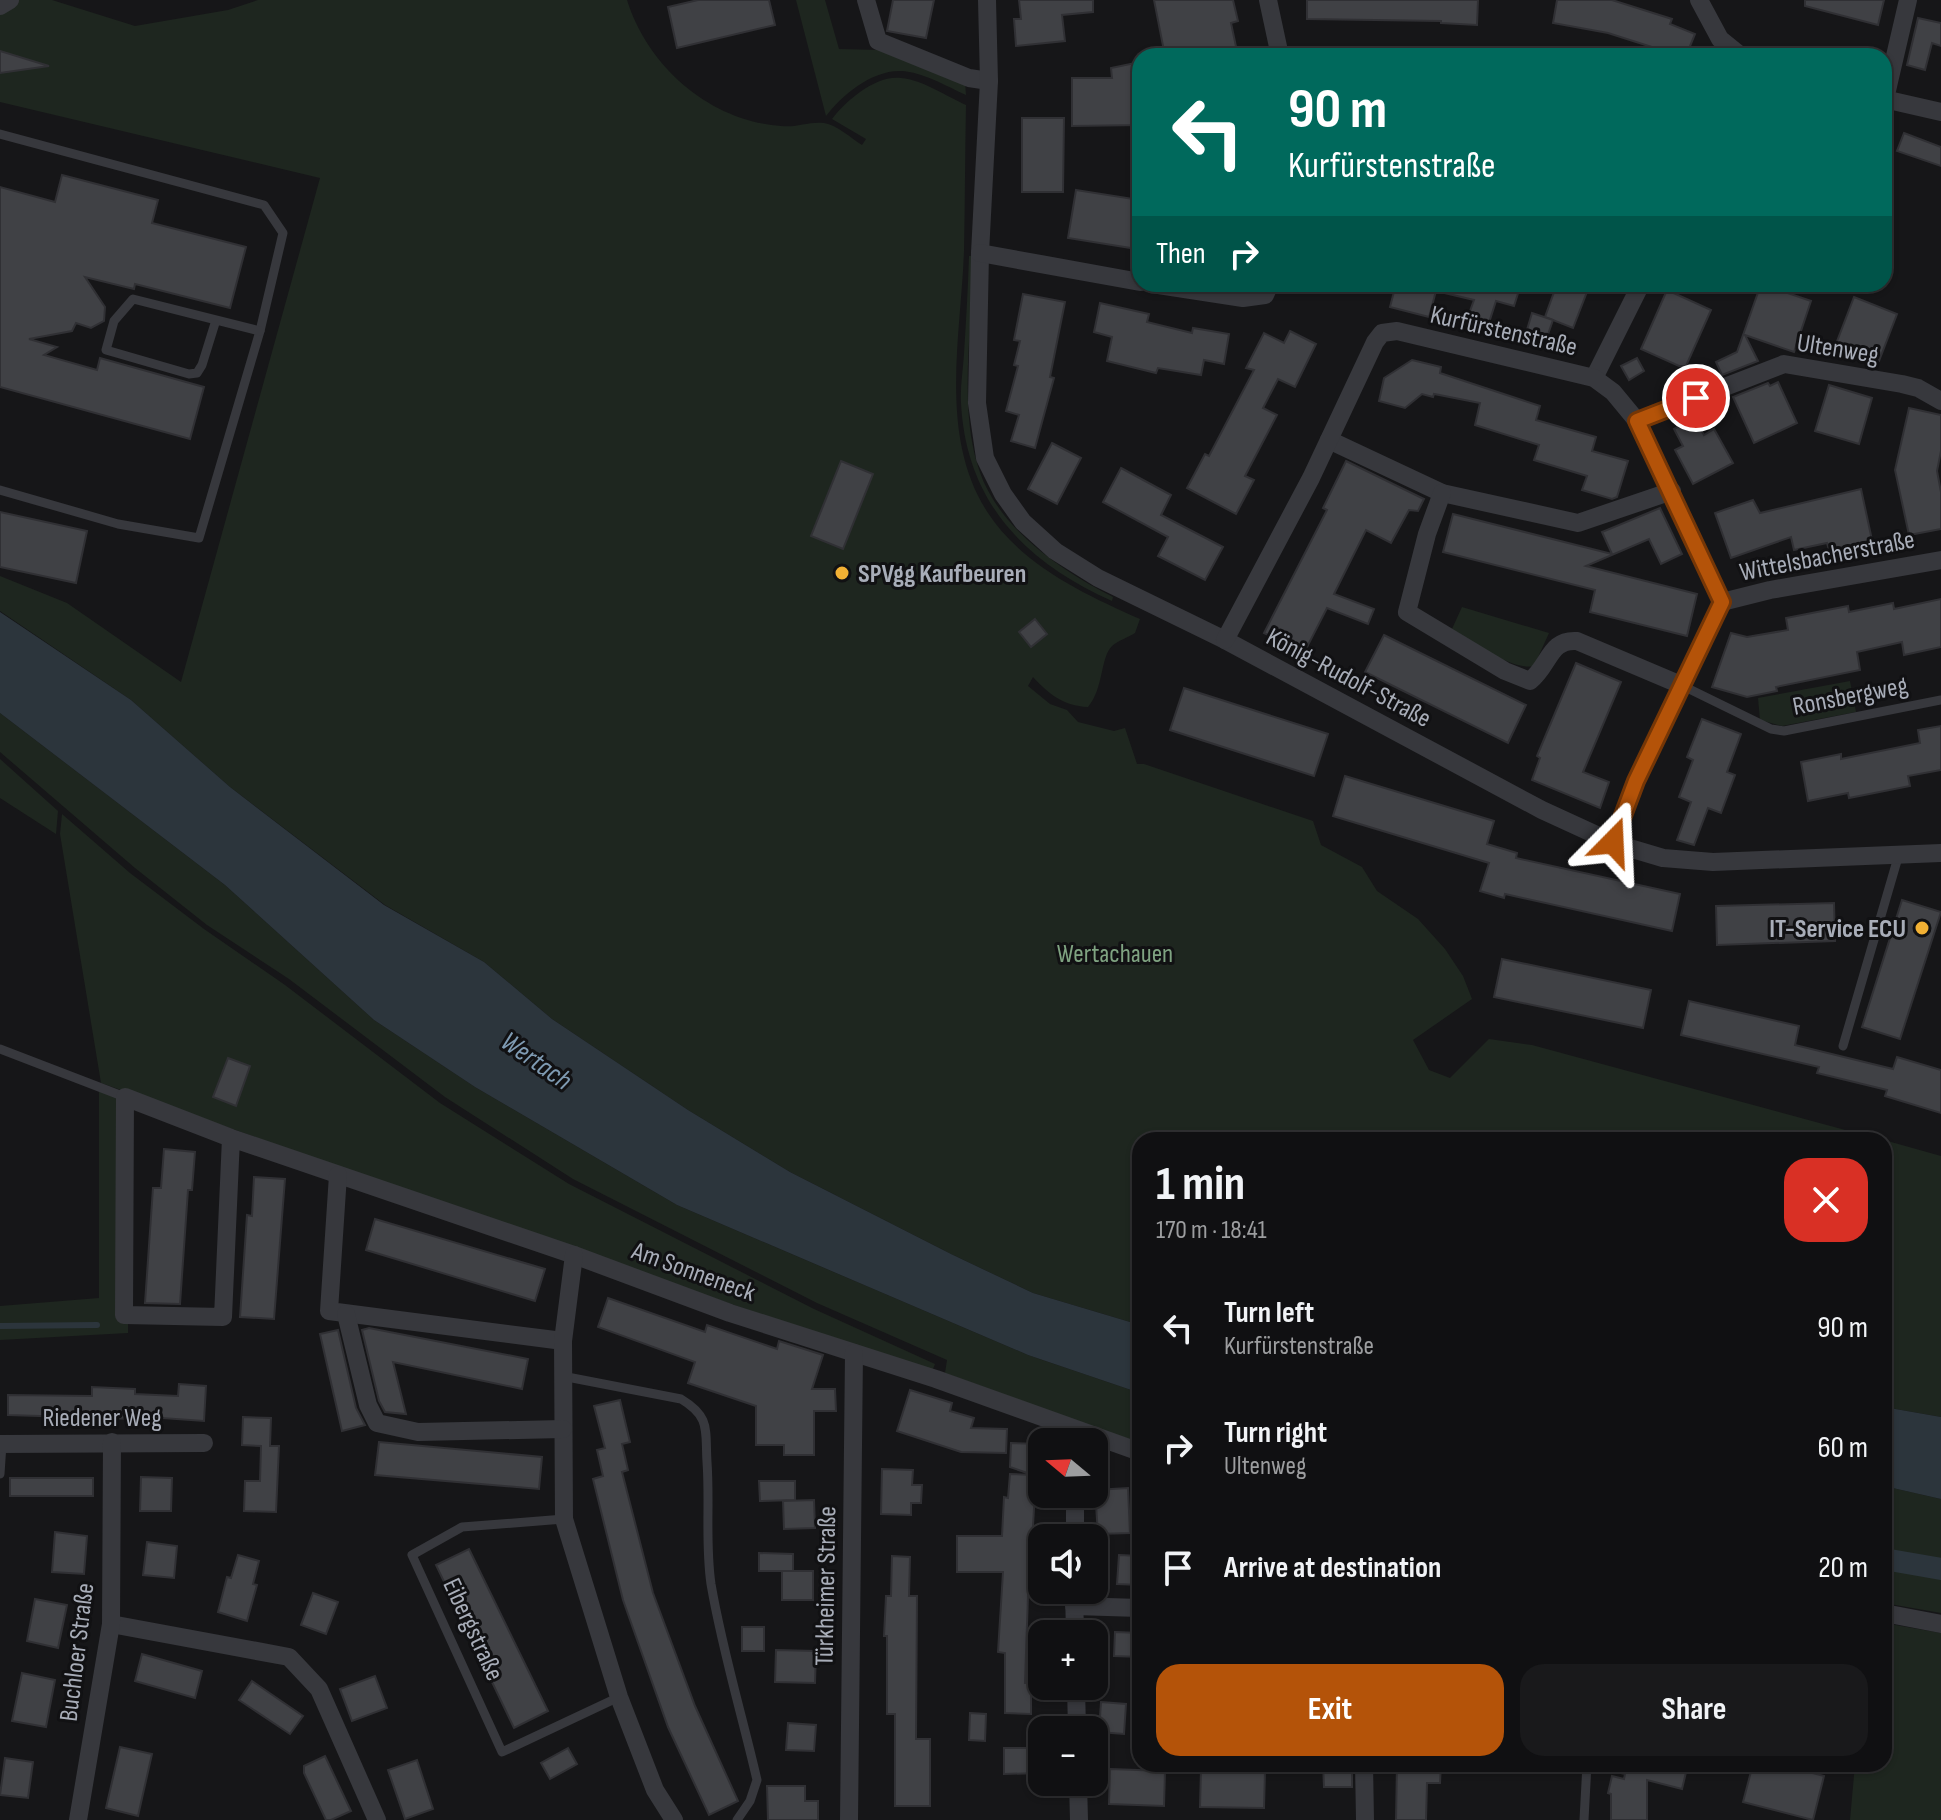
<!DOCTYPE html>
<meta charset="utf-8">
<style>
:root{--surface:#101012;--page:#19191b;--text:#f1f3f6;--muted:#9c9d9f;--line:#303032;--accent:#b45309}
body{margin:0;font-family:"Sofia Sans Condensed",sans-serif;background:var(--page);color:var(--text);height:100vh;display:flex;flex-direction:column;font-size:30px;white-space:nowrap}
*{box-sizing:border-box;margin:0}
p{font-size:26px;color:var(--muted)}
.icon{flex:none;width:44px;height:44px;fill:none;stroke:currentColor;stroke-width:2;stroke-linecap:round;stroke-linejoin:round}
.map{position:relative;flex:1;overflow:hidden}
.details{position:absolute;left:1132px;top:1132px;width:760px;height:640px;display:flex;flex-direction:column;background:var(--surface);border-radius:24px;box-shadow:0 2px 6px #0004,0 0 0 2px var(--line)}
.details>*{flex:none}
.hud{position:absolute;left:1132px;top:48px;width:760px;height:244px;border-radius:24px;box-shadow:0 2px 6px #0004,0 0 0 2px var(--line);background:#00695c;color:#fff;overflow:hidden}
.needle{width:52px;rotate:289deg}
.tools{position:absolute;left:1028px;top:1428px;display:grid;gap:16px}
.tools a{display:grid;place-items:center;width:80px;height:80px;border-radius:16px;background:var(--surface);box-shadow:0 2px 6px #0004,0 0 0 2px var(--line);font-size:40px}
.pin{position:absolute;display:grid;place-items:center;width:68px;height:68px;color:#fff;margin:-34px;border:4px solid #fff;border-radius:50%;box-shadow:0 2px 8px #0007}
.me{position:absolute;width:88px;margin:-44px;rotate:21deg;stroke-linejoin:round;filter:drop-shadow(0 0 6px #0008)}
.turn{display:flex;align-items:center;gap:28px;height:168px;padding:0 24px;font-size:36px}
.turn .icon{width:104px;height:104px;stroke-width:2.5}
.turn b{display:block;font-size:56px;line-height:68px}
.then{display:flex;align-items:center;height:76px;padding:0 24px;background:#0003;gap:16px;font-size:30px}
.round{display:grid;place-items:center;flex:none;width:84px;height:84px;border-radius:24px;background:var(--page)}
.overview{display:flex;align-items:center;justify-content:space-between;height:136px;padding:0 24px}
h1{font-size:48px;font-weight:700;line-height:60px}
.primary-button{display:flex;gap:16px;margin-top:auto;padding:16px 24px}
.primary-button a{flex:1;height:92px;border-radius:24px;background:var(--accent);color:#fff;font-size:32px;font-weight:700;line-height:92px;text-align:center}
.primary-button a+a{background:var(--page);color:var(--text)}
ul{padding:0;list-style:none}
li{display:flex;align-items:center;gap:24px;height:120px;padding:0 24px}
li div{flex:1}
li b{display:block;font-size:30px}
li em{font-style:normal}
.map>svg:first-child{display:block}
.green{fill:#1e261f}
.water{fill:#2c353c}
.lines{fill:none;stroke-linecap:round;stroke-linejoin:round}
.stream{stroke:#2c353c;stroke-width:6}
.canal{stroke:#2c353c;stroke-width:22}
.building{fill:#404145;stroke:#303034;stroke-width:2}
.service{stroke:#37383d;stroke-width:9}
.minor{stroke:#37383d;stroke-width:18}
.route-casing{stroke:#753606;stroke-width:20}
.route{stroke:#b45309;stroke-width:14}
.poi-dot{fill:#f2b134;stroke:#111113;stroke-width:3}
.labels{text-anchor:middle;stroke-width:6;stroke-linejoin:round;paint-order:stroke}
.street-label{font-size:26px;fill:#a8adb8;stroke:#111113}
.poi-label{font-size:26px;font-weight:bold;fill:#a8adb8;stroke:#111113;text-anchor:start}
.park-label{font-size:26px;fill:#7fa381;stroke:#111113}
.water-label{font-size:28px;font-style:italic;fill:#7f9bb3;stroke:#111113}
</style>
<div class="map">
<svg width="1941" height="1820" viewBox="0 0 1941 1820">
<rect width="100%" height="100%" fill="#161618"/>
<g class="green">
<path d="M19 0H52L135 26 228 10 258 0H627C648 67 710 121 781 126 795 128 810 121 824 123 837 125 851 138 862 145L866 139 832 119C846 101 875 75 901 78 923 80 946 96 966 105 965 153 965 202 964 251 961 336 938 437 988 513 1023 566 1084 594 1140 619L1135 633C1129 637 1117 641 1112 646 1100 658 1104 688 1088 707 1063 706 1049 694 1033 677L1028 686 1050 704 1067 710 1078 722 1114 731 1125 728 1137 764H1144L1313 821 1321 845 1362 867 1377 891 1418 919 1445 949 1463 976 1472 999 1413 1040 1429 1070 1450 1078 1489 1039 1532 1045 1882 1140H1140V1325L1033 1293 951 1254 790 1172 688 1110 552 1019 484 962 385 905 230 787 131 700 0 611V576L67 603 181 682 320 178 0 102V11Z"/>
<path d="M796 0H825L839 49 881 50 965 82 966 95C946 86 923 72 901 71 872 70 842 95 826 116Z"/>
<path d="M969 256H975C972 319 959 403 977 463 994 526 1059 569 1113 597L1112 601C1025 562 966 502 961 403 960 387 963 370 964 354 966 321 968 288 969 256Z"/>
<path d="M1462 607 1549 633 1534 666C1511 671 1472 641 1452 629Z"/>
<polygon points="1850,681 1856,712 1782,726 1760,720 1758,698"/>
<polygon points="0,713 225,885 374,1020 475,1087 677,1205 1028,1355 1140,1393 1140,1444 945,1373 947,1360 817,1303 573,1179 445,1097 289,979 207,925 135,868 0,752"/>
<polygon points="0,759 58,811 56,834 0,798"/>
<polygon points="62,814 130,873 204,929 285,985 440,1103 569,1184 814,1309 935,1364 931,1374 101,1083 60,834"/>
<polygon points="99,1090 122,1099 118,1321 128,1323 128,1333 0,1340 0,1306 99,1298"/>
<polygon points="1884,1140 1941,1156 1941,1417 1884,1407"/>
<polygon points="1884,1486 1941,1499 1941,1613 1884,1603"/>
<polygon points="1884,1623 1941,1633 1941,1820 1850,1820 1855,1764 1884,1764"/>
</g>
<g class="water">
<polygon points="0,612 131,700 230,787 384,905 484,962 552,1019 688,1110 790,1172 951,1254 1033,1293 1140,1325 1140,1393 1028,1355 677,1205 475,1087 374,1020 225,885 0,713"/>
<polygon points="1884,1407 1941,1417 1941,1499 1884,1486"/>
</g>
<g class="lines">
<polyline class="stream" points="0,1326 97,1325"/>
<polyline class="canal" points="1884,1559 1941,1569"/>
</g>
<g class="building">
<polygon points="698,0 769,0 775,25 677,48 668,7"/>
<polygon points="893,0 934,0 926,38 887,31"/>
<polygon points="1019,0 1093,0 1093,12 1062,15 1065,41 1016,46 1014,19 1021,19"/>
<polygon points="1154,0 1233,0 1238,21 1231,23 1238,56 1165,56"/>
<polygon points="1307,0 1478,0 1477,25 1441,23 1441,21 1307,19"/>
<polygon points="1557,0 1612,0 1672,19 1670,24 1695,34 1686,56 1680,56 1608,33 1553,23"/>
<polygon points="1805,0 1884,0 1878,25 1805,6"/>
<polygon points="1918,18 1941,23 1941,46 1932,43 1925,70 1907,65"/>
<polygon points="0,51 49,66 0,73"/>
<polygon points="1140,62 1140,125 1072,126 1072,78 1112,78 1111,68"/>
<polygon points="1022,118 1064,118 1063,192 1022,192"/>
<polygon points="1904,133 1941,147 1941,166 1897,151"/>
<polygon points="62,175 158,200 152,223 246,247 230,308 135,284 134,289 85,277 105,307 104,321 91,328 76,323 72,331 29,339 57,347 44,355 97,370 100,358 204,387 190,439 0,387 0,187 55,202"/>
<polygon points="1076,190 1140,200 1137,249 1068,238"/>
<polygon points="1396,284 1408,284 1432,290 1433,284 1521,284 1514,306 1496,301 1487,329 1466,322 1474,300 1436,291 1429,317 1390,307"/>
<polygon points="1557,284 1590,284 1573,328 1545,317"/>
<polygon points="1761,284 1811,301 1794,352 1745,335 1758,361 1722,375 1716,362 1737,352"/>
<polygon points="1667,290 1711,310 1686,366 1679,366 1641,349"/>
<polygon points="1023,294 1065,302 1050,377 1054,378 1035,448 1011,441 1019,415 1006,411 1018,366 1014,365 1020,341 1014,340"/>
<polygon points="1854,297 1897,314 1879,361 1836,344"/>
<polygon points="1100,303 1149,314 1147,322 1192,333 1193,328 1229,334 1224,364 1204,360 1201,375 1158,368 1156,373 1107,361 1112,337 1094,332"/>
<polygon points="1532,313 1553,320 1546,340 1526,333"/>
<polygon points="1290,331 1316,344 1295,387 1278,379 1263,408 1277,415 1245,476 1254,480 1236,514 1187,488 1205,454 1209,456 1254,370 1246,368 1264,333 1284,343"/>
<polygon points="1637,358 1644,371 1629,380 1621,366"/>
<polygon points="1412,360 1441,367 1440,373 1540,406 1536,420 1596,437 1592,451 1628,461 1617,497 1612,499 1582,490 1587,476 1534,460 1539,445 1475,425 1480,403 1434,394 1433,397 1422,394 1405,408 1379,401 1384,378"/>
<polygon points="1778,382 1797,423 1754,443 1733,397 1768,383 1770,386"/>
<polygon points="1829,385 1872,398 1859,444 1815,431"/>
<polygon points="1909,408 1941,415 1941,451 1937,471 1941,492 1941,529 1909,535 1895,470"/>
<polygon points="1694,418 1704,435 1714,429 1733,463 1693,484 1675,450 1683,446 1674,429"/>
<polygon points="1052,443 1081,458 1057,504 1028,489"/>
<polygon points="841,461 873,474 843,549 811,536"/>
<polygon points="1346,461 1424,499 1418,511 1409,510 1391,543 1366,530 1334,594 1374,609 1368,624 1327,608 1304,653 1264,633 1327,510 1323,508"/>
<polygon points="1121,468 1171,495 1161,515 1223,547 1205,580 1158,556 1168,537 1103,502"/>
<polygon points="1861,489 1872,540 1829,550 1827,543 1794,550 1791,537 1731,558 1715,513 1753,500 1760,513"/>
<polygon points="1660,508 1682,554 1661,564 1649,539 1586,566 1697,594 1687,636 1590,612 1595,590 1443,552 1453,514 1612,554 1602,532"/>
<polygon points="0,512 87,531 76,583 0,567"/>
<polygon points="1941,599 1941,647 1904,655 1902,642 1857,652 1860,670 1776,687 1777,691 1747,697 1712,687 1731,633 1747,637 1788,630 1786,618 1848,606 1849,612 1893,603 1894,609"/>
<polygon points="1035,619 1047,634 1031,647 1019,632"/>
<polygon points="1384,635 1526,705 1508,743 1365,672"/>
<polygon points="1576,663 1621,682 1583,772 1609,782 1600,808 1532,780 1540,758 1537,756"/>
<polygon points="1184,688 1328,734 1314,776 1170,730"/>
<polygon points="1702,719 1741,734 1727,772 1735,775 1721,813 1708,808 1694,845 1677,840 1691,802 1679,797 1693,760 1687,757"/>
<polygon points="1941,726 1941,770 1908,776 1910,786 1849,798 1848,793 1808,801 1801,762 1841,754 1841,759 1920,743 1918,730"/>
<polygon points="1345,776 1494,821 1487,844 1517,853 1516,858 1680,894 1672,931 1505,894 1504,898 1480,891 1489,863 1333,816"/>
<polygon points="1902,900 1941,912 1900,1039 1862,1027"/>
<polygon points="1834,903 1835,941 1717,945 1716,906"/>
<polygon points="1502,959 1651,990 1643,1028 1494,997"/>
<polygon points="1689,1001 1799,1026 1795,1045 1893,1069 1897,1057 1941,1070 1941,1113 1885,1096 1887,1090 1817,1073 1819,1067 1681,1035"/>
<polygon points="228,1058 250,1066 236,1106 213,1097"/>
<polygon points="164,1149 195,1152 192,1190 188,1190 180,1304 145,1303 153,1188 161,1188"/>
<polygon points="254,1177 285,1179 274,1319 240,1317 247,1215 252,1216"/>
<polygon points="375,1219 545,1269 535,1301 366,1250"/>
<polygon points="608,1298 705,1332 707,1325 777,1349 779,1341 823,1355 812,1389 835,1389 836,1411 814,1411 814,1455 784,1455 784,1445 756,1445 756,1406 688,1383 695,1362 598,1327"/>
<polygon points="369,1328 528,1359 522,1389 393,1362 406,1414 385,1412 379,1401 362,1330"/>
<polygon points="338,1330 356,1408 365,1425 342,1431 320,1334"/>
<polygon points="179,1384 206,1386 204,1421 134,1416 134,1419 8,1415 8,1395 92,1396 92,1387 135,1389 135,1394 178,1396"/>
<polygon points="910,1390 952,1403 950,1411 974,1418 971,1428 1007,1429 1006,1453 961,1452 897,1431"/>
<polygon points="620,1400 630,1442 622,1444 628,1470 622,1472 653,1593 695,1706 738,1801 709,1815 668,1727 623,1600 593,1479 603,1476 597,1450 605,1448 594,1406"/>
<polygon points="243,1417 271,1418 270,1446 279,1446 276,1512 244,1511 245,1481 260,1481 261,1446 242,1445"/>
<polygon points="379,1442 542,1457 539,1489 375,1475"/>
<polygon points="1011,1443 1042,1444 1042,1477 1036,1475 1031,1559 1033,1559 1032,1595 1028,1595 1025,1683 1031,1683 1031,1714 1005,1713 1005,1653 998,1652 1003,1572 957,1572 957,1536 1002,1536 1004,1497 1008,1498 1010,1474 1033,1475 1010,1467"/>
<polygon points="882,1469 913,1470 912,1485 922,1485 921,1503 911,1503 911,1515 881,1514"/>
<polygon points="141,1477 172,1478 171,1511 140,1511"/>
<rect x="10" y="1478" width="83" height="18"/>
<polygon points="759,1481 795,1481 795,1500 760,1501"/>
<polygon points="1128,1488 1130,1533 1098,1534 1095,1490"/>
<polygon points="814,1500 815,1528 784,1529 783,1501"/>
<polygon points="55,1532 87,1536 84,1574 52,1572"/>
<polygon points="147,1542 177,1546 174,1578 143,1575"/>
<polygon points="469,1549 548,1711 514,1728 436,1565"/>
<polygon points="759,1553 793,1554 793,1571 759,1571"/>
<polygon points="238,1555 259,1561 253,1584 257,1585 247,1621 218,1612 227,1577 231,1578"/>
<polygon points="1119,1555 1140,1556 1140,1585 1117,1584"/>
<polygon points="892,1556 910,1557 909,1596 917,1596 916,1739 930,1739 930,1806 895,1806 895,1714 887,1714 887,1636 884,1636 886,1596 891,1596"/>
<rect x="782" y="1571" width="31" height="29"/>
<polygon points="313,1593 338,1602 326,1634 301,1625"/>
<polygon points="35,1599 67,1605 58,1648 27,1641"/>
<rect x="742" y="1627" width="22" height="24"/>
<polygon points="1115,1632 1140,1633 1140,1657 1114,1656"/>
<polygon points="776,1650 816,1651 815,1683 775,1682"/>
<polygon points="142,1654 202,1671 195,1698 135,1681"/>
<polygon points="22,1673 55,1680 46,1727 12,1721"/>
<polygon points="375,1676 387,1708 352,1721 340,1689"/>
<polygon points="252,1681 303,1716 290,1734 239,1700"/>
<polygon points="1101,1702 1126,1704 1124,1734 1099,1732"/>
<polygon points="970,1713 986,1714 985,1741 969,1740"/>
<polygon points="788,1723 816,1725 814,1751 786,1750"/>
<polygon points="120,1747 152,1754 138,1816 106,1808"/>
<polygon points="568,1748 577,1764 550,1779 541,1763"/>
<polygon points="1004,1748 1040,1748 1040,1773 1004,1774"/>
<polygon points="325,1756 351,1811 331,1820 326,1820 304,1773 304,1766"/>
<polygon points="5,1758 33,1762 28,1798 0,1795"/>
<polygon points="417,1760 433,1809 405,1819 388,1770"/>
<polygon points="1323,1764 1352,1764 1352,1787 1324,1787"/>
<polygon points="1397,1764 1441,1764 1440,1783 1427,1783 1426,1820 1396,1820"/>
<polygon points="1609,1764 1688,1764 1682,1789 1647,1780 1647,1820 1611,1820 1611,1794 1608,1793 1612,1776 1624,1779 1625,1774 1608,1770"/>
<polygon points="1753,1764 1811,1764 1809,1772 1824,1776 1813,1820 1743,1802"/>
<polygon points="1110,1769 1165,1771 1164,1806 1109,1804"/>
<polygon points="1201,1769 1265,1771 1264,1808 1200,1807"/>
<polygon points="767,1786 805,1786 805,1801 818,1801 818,1820 768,1820"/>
</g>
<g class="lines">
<g class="service">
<polyline points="0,134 264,205 283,233 260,331 199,538 118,524 0,490"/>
<polyline points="216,320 202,365 197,373 189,374 106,350 114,321 133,299 260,331"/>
<polyline points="1681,685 1771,729 1784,731 1941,700"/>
<polyline points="1843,1046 1899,854"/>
<polyline points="0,1049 125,1097"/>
<path d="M562 1376 681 1399C711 1417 705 1430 707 1462 710 1503 705 1543 711 1584 722 1649 742 1715 757 1780L750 1801 737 1820"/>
<polyline points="0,1474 2,1444"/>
<polyline points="564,1519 462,1527 412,1555 502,1752 619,1697"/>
<polyline points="1584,1820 1587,1764"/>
</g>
<g class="minor">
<polyline points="866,0 878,41 969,78 989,81"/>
<polyline points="987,0 989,81 980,253 977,403 985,458 1003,494 1023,522 1055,551 1098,578 1225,640 1542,810 1616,844 1663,858 1713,862 1941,853"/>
<polyline points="1268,0 1280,56"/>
<polyline points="1699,0 1720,39 1741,56"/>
<polyline points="0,6 10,0"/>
<polyline points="1884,99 1941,112"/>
<polyline points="1885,99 1908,0"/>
<polyline points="980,253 1140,282"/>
<polyline points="1152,284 1243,298 1265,295 1270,284"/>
<polyline points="1594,378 1641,284"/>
<polyline points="1637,421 1784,364 1902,384 1918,388 1941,401"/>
<polyline points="1329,440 1442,493 1578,523 1672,491"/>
<path d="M1442 493 1427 534 1407 612 1505 671 1530 681C1550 665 1549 639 1577 641L1681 685"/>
<polyline points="1722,602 1770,590 1941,560"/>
<polyline points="1225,640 1311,478 1375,342 1382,333 1397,331 1594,378 1613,392 1637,421 1722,602"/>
<polyline points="1613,842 1636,781 1722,602"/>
<polyline points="231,1138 223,1317 124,1315 125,1097 231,1138 574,1255 730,1313 936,1379 1140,1452"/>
<polyline points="338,1175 329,1311 563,1341"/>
<polyline points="574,1255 563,1341 564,1519 619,1697 655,1790 674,1820"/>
<polyline points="346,1314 368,1405 377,1423 418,1432 563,1429"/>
<polyline points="0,1444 204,1443"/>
<polyline points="1075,1538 1075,1494"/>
<polyline points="1074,1590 1075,1634"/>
<polyline points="1074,1606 1140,1608"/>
<polyline points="1884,1613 1941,1624"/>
<polyline points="111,1624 289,1657 319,1689 377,1820"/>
<polyline points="1076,1686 1077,1730"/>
<polyline points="1364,1764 1365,1820"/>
<polyline points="1078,1782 1079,1820"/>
<polyline points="78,1820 111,1624 112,1442"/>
<polyline points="849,1820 854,1353"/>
</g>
</g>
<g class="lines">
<g class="route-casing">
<polyline id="route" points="1613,842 1636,781 1722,602 1637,421 1696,398"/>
</g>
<use href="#route" class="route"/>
</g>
<g class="poi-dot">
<circle cx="842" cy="573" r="8"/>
<circle cx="1922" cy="928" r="8"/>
</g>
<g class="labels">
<g class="street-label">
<text transform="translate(1504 330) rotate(13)" y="9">Kurfürstenstraße</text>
<text transform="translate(1838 348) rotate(9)" y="9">Ultenweg</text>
<text transform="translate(1827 555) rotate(-11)" y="9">Wittelsbacherstraße</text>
<text transform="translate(1349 677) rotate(28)" y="9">König-Rudolf-Straße</text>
<text transform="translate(1850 695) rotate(-11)" y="9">Ronsbergweg</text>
<text transform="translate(694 1271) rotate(20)" y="9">Am Sonneneck</text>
<text x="102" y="1426">Riedener Weg</text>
<text transform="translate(825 1586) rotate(-89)" y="9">Türkheimer Straße</text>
<text transform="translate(474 1629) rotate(65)" y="9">Eibergstraße</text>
<text transform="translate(76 1652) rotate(-83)" y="9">Buchloer Straße</text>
</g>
<g class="poi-label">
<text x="858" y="582">SPVgg Kaufbeuren</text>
<text x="1906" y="937" text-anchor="end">IT-Service ECU</text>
</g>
<g class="park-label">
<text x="1115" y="962">Wertachauen</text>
</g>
<g class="water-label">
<text transform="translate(537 1060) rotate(35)" y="10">Wertach</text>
</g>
</g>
</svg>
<div class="tools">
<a><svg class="needle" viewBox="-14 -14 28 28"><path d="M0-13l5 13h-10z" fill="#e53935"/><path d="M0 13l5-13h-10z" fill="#9c9d9f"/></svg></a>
<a><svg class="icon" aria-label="sound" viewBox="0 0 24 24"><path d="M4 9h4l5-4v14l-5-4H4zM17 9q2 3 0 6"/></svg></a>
<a>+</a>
<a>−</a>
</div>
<div class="pin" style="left:1696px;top:398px;background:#d93025"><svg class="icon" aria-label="arrive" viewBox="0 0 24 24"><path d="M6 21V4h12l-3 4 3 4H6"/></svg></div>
<svg class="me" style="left:1613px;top:842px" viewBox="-20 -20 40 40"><path d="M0-17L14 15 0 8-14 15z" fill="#b45309" stroke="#fff" stroke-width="4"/></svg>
<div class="hud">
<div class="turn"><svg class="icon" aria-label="left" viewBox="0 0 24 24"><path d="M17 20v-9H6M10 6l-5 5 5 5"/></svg><div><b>90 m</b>Kurfürstenstraße</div></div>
<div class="then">Then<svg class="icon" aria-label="right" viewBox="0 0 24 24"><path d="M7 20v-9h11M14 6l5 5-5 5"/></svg></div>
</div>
<section class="details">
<div class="overview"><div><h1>1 min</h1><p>170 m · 18:41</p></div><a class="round" style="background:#d93025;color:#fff"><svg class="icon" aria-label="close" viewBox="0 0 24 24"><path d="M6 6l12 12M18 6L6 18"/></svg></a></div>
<ul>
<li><svg class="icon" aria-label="left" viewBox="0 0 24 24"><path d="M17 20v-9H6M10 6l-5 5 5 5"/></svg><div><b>Turn left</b><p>Kurfürstenstraße</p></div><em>90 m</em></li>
<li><svg class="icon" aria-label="right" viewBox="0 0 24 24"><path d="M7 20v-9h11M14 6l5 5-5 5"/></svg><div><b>Turn right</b><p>Ultenweg</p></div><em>60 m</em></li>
<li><svg class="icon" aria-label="arrive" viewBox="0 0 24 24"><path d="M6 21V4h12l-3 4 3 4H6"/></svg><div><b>Arrive at destination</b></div><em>20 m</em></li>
</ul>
<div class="primary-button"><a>Exit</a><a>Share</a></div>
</section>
</div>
